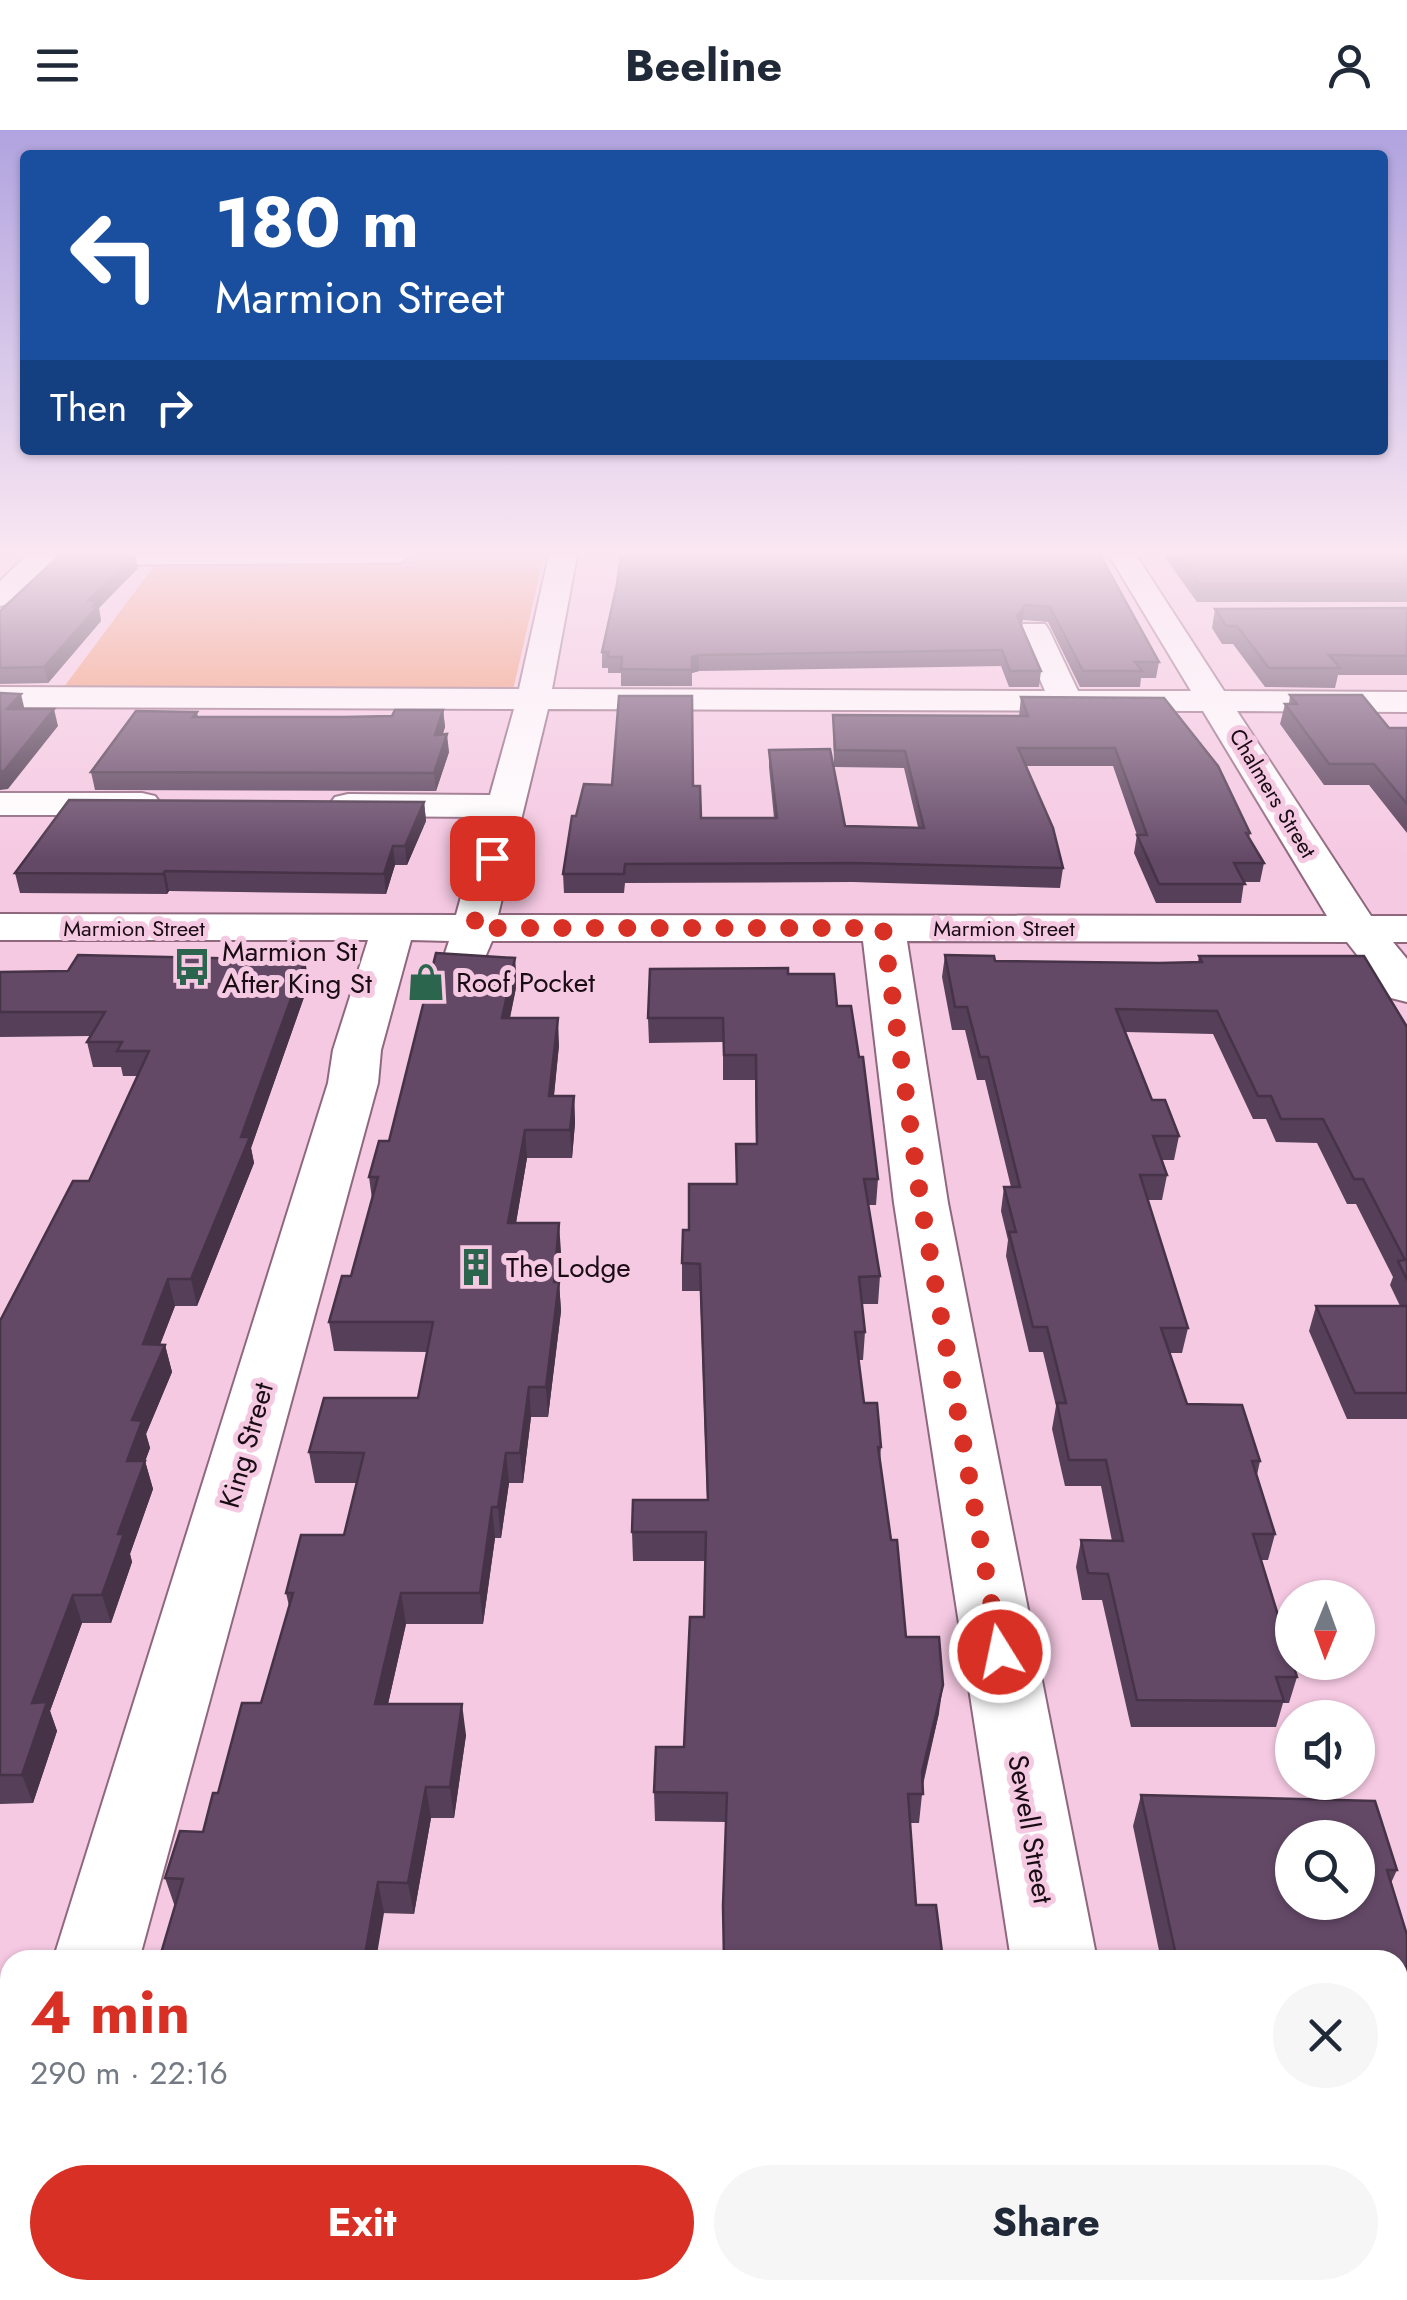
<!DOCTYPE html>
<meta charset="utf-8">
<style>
:root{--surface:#fff;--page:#f6f6f7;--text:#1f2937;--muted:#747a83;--accent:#d93025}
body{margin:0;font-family:Jost,sans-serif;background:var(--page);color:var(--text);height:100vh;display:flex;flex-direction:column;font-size:38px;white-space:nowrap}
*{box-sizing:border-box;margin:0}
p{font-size:32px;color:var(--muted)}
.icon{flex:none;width:55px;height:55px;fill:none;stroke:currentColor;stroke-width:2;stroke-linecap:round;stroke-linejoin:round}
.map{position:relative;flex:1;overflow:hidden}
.panel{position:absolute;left:0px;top:1820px;width:1408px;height:350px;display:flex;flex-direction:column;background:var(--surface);border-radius:30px 30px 0 0;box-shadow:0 2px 8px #0004}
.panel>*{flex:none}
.guide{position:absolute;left:20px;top:20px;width:1368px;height:305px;border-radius:10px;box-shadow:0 2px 8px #0004;background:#1a4fa0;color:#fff;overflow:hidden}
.needle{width:65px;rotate:181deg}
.buttons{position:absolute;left:1275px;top:1450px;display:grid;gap:20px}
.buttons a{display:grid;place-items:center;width:100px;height:100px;border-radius:50%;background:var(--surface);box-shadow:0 2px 8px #0004;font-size:50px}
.pin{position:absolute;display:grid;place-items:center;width:85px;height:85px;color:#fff;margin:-42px;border-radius:20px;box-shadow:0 5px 15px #0006}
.me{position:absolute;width:110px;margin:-55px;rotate:350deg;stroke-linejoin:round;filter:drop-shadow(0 0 8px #0008)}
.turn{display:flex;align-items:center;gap:35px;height:210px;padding:0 30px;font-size:45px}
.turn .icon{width:130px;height:130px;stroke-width:2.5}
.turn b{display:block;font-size:70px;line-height:85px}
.then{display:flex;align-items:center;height:95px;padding:0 30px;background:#0003;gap:20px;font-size:38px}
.round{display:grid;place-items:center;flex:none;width:105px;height:105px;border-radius:52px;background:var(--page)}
.head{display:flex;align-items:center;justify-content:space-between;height:170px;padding:0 30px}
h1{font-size:60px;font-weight:700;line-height:75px;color:var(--accent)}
.button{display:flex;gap:20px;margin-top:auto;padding:20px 30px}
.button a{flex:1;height:115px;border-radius:60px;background:var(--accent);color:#fff;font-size:40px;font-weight:700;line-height:115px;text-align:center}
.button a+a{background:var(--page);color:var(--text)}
header{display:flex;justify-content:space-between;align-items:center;height:130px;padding:0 30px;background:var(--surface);font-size:45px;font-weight:700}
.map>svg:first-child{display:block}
.green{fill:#f1946c}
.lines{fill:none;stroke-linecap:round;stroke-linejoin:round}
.minor-casing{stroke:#8f687e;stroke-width:4}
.minor{fill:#fff;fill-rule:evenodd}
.wall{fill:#563f59;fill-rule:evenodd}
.shaded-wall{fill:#463348}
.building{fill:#644967;stroke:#463348;stroke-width:2.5;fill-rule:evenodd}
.route{stroke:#d93025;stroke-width:18;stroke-dasharray:0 32.4}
.labels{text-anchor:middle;stroke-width:10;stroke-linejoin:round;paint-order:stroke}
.far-street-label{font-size:22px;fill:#1a0c14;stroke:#f5c9e2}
.poi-label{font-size:28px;fill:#1a0c14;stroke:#f5c9e2;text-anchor:start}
.street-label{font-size:28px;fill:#1a0c14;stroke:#f5c9e2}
</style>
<header><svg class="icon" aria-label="menu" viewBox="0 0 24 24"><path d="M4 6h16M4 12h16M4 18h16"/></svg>Beeline<svg class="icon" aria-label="person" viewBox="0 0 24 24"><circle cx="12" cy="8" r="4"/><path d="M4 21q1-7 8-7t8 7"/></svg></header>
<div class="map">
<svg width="1407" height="2170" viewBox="0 0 1407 2170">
<rect width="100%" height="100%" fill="#f5c9e2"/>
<polygon class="green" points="543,430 513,560 61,561 156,433"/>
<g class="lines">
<g class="minor-casing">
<g id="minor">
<polygon points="27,425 412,425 399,433 48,435 10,473 0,476 0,451"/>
<path d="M549 425H577L552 559 1045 561 1019 500 1023 494H1045L1049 500 1078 561H1191L1109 425H1136L1224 561 1407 562V582L1237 581 1371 786H1407V812H1393L1407 829V872L1391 868 1347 812 907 811 948 1073 1097 1830H1011L894 1073 863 811H492L483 832 467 836 451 832 445 823 449 811 411 810 381 920 378 953 139 1830H53L328 953 333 920 368 810H0V784L456 785 483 687 348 686 335 683 329 675 335 667 348 664 490 665 514 579 0 577V557L519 559ZM548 579 1203 581 1327 786 498 785Z"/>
<polygon points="0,663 142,663 155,666 161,674 155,682 142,685 0,685"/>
<polygon points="10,2074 10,2160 49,2160 45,2170 0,2170 0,2078"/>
<polygon points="1062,2160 1162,2160 1164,2170 1064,2170"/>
</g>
</g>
<use href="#minor" class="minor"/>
</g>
<g class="wall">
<polygon points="60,425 135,425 138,438 99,478 101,491 48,553 0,554 0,481"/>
<polygon points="1100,425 1159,532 1156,548 1141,548 1140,557 1080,557 1048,492 1023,490 1021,494 1041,541 1039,557 1009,557 1001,536 699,541 692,543 692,556 621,556 621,543 608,543 608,538 602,538 602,522"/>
<polygon points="1163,425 1407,425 1407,472 1197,472"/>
<polygon points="1407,478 1407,545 1338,545 1335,558 1265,557 1233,514 1222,514 1212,498 1215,479"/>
<polygon points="1290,565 1389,598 1407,598 1407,703 1369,655 1324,655 1280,594 1285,574 1289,574"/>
<polygon points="1021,567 1164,568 1250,703 1249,708 1264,733 1260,752 1244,752 1241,773 1156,773 1134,723 1137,705 1113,636 1026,636 1063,738 1060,758 853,752 625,753 624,763 564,763 563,744 576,686 693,656 701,688 774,688 769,637 769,620 845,696 918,697 904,638 834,637 833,585 1019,586"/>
<polygon points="443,580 445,597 443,604 449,622 436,661 95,660 91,642 197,582 198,587 343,587 392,586"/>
<polygon points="424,672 426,691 407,735 395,735 386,764 169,761 167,764 20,763 15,743"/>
<polygon points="945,825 995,831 1159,833 1198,832 1199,826 1407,897 1407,1289 1347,1289 1309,1201 1316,1176 1400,1176 1390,1155 1393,1147 1356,1074 1347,1074 1317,1013 1276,1012 1266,989 1253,989 1213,904 1125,902 1152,970 1179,1006 1174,1030 1162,1030 1167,1045 1162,1070 1148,1070 1188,1198 1182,1223 1170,1223 1187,1274 1260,1331 1257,1345 1275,1404 1268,1430 1261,1430 1297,1547 1289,1573 1283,1573 1276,1597 1131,1597 1102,1470 1082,1470 1076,1437 1081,1410 1112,1411 1101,1356 1065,1356 1052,1299 1056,1276 1043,1222 1029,1222 1006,1126 1008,1110 1001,1081 1004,1057 1011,1057 985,950 977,950 965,900 952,900 942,847"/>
<polygon points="0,842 309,853 251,1018 254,1033 197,1176 175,1176 160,1214 165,1215 172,1242 146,1304 150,1318 145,1331 153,1359 130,1424 132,1432 111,1493 82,1493 50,1581 57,1601 33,1673 0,1674 0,1191 89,1051 137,946 123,946 121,937 93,937 87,912 91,906 0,907"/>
<polygon points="788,844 837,876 878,1049 876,1075 868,1075 880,1146 878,1174 862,1174 865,1202 863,1230 858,1230 864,1273 881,1317 880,1331 906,1507 939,1583 923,1655 919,1693 910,1693 916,1775 943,1830 723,1830 723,1776 726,1692 655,1691 654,1662 684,1617 704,1487 705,1431 633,1431 632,1402 707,1370 700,1161 682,1161 682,1133 689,1100 736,1054 736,1014 756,1014 755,950 723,950 723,912 649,913 648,888"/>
<polygon points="517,853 510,888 559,915 554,966 574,966 575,993 572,1028 527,1028 516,1093 561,1122 559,1152 561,1181 548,1287 531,1287 523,1353 509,1353 501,1408 495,1408 483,1494 406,1494 388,1574 466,1605 454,1688 431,1688 414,1784 175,1777 165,1748 203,1702 218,1663 261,1573 289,1476 286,1463 344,1405 356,1353 315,1353 309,1322 418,1268 427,1222 334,1221 329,1192 351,1146 372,1069 369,1047 389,1011"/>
<path d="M1141 1665 1375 1671 1397 1740 1391 1753 1407 1805V2170H1225L1223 2160H1398V1830H1161L1133 1696ZM1292 1708H1358V1772H1292Z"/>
<polygon points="77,2160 317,2160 315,2170 75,2170"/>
<polygon points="769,2160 1014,2160 1015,2170 769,2170"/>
</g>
<g class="shaded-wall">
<polygon points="133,425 135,425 138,438 99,478 101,491 48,553 44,537 88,471"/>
<polygon points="1025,475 1023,490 1016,501 1017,486"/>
<polygon points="699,525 699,541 692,543 692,527"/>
<polygon points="21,564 25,581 7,579"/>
<polygon points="54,579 58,596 8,659 0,660 0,641"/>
<polygon points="443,580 445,597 436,622 435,605"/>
<polygon points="447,604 449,622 436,661 434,643"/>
<polygon points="424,672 426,691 407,735 405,716"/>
<polygon points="393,716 395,735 386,764 384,744"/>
<polygon points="165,741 169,761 167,764 163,744"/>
<polygon points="515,828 517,853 504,915 502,888"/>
<polygon points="305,830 309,853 251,1018 254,1033 197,1176 191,1149"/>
<polygon points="558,888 559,915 551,993 549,966"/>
<polygon points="574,966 575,993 572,1028 570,1000"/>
<polygon points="525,1000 527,1028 511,1122 508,1093"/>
<polygon points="559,1093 561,1122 558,1154 559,1152 561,1181 548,1287 546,1257"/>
<polygon points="168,1149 175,1176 150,1241 143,1214"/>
<polygon points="165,1215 172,1242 146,1304 150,1318 135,1359 127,1331 132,1290"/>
<polygon points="529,1257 531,1287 523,1353 520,1323"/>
<polygon points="506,1323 509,1353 501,1408 498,1377"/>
<polygon points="145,1331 153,1359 130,1424 132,1432 111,1493 102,1465 118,1404"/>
<polygon points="492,1377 495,1408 483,1494 480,1463"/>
<polygon points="401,1463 406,1494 381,1605 375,1574"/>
<polygon points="73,1465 82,1493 50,1581 57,1601 33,1673 22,1645 32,1573"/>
<polygon points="943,1555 939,1583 920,1664 922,1642"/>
<polygon points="462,1574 466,1605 454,1688 450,1657"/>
<polygon points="426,1657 431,1688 414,1784 408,1753"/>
<polygon points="378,1752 384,1783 376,1830 364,1830"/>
<polygon points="292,2160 296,2160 299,2170 290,2170"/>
<polygon points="307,2160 317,2160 315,2170 310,2170"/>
</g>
<g class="building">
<polygon points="60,425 133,425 88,471 98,471 93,476 98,476 44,537 0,538 0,481"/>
<polygon points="621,425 1100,425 1159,532 1135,532 1142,541 1083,541 1050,477 1025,475 1017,486 1041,541 1010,541 1002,520 699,525 692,527 692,540 621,539 622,527 608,527 608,522 602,522 617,454"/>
<polygon points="1178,425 1407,425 1407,454 1200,454"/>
<polygon points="1407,478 1407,526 1329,525 1340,538 1269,538 1237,496 1226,496 1215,479"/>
<polygon points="0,563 21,564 7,579 54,579 4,641 0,641"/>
<polygon points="1290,565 1362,565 1389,598 1407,598 1407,674 1374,634 1329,634 1285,574 1297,574"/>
<polygon points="619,566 692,566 693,656 700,656 701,688 777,688 769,620 830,619 845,696 924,698 905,621 835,620 833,585 1028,586 1021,567 1164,568 1218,636 1250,703 1246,703 1264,733 1234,733 1245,754 1159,754 1137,705 1147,705 1115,618 1018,618 1053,698 1063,738 854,733 625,734 624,744 563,744 572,686 576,686 584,654 612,655"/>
<polygon points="395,580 443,580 435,605 447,604 434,643 91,642 136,581 197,582 193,587 343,587 392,586"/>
<polygon points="69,670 424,672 405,716 393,716 384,744 165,741 163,744 15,743"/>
<polygon points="436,823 515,828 502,888 558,888 549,966 574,966 570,1000 525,1000 508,1093 559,1093 554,1152 559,1152 546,1257 529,1257 520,1323 506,1323 498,1377 492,1377 480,1463 401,1463 375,1574 462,1574 450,1657 426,1657 408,1753 378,1752 364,1830 159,1830 183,1749 165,1748 180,1701 203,1702 213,1663 218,1663 242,1573 261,1573 293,1463 286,1463 301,1405 344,1405 364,1323 309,1322 324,1268 418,1268 433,1192 329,1192 342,1146 351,1146 378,1047 369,1047 379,1011 389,1011"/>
<polygon points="78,825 305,830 241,1007 250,1007 191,1149 168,1149 143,1214 165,1215 132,1290 142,1291 127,1331 145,1331 118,1404 124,1404 102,1465 73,1465 32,1573 47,1572 22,1645 0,1645 0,1191 73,1051 89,1051 149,921 117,921 122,912 87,912 105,882 0,882 0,842 68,841"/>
<polygon points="945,825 994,826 995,831 1159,833 1202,832 1199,826 1364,826 1407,897 1407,1150 1398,1131 1405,1130 1363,1049 1354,1049 1323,989 1281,989 1271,966 1258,966 1217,881 1116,879 1152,970 1165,970 1179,1006 1153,1006 1167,1045 1140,1045 1188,1198 1161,1198 1187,1274 1242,1275 1260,1331 1252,1331 1275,1404 1253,1404 1297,1547 1276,1547 1284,1571 1137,1570 1108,1444 1088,1443 1081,1410 1123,1411 1106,1330 1069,1330 1057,1273 1066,1273 1047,1197 1033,1197 1009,1102 1016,1102 1004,1057 1020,1057 988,927 980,927 967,877 955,877"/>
<polygon points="788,838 788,844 834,844 837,876 851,876 859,927 863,927 878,1049 864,1049 880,1146 859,1147 865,1202 855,1202 864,1273 877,1273 881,1317 878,1317 891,1410 897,1410 906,1507 939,1507 943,1555 922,1642 923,1664 908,1664 916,1775 936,1775 943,1830 724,1830 723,1776 727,1663 654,1662 656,1617 684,1617 690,1487 704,1487 706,1402 632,1402 633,1370 708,1370 700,1134 682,1133 683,1100 689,1100 689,1054 737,1054 736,1014 757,1014 756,925 724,925 723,888 648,888 650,839"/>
<polygon points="1316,1176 1407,1176 1407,1263 1355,1263"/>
<path d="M1141 1665 1375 1671 1397 1740H1387L1407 1805V2170H1267V2168H1243L1241 2160H1398V1830H1177ZM1292 1708H1358V1772H1292Z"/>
<polygon points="77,2160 292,2160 290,2170 75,2170"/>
<polygon points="852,2160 1014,2160 1015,2170 853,2170"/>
</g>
<linearGradient id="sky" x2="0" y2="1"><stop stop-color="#b0a3df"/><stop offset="0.58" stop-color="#fae7f2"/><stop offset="1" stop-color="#fae7f2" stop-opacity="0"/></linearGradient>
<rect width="1407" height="729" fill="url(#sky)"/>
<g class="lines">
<polyline class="route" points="492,728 473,798 883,798 921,1073 1000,1522"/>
</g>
<defs>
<g id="bus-bare" transform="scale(3)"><path d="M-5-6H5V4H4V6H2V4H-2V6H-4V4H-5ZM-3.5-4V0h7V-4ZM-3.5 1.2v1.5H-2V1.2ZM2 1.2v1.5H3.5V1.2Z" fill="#2c654d" stroke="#f5c9e2" stroke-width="2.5" paint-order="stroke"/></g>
<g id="shop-bare" transform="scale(3)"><path d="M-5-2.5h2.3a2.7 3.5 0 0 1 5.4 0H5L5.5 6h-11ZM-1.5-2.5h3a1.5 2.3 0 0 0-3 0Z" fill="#2c654d" stroke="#f5c9e2" stroke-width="2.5" paint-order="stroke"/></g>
<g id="building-bare" transform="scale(3)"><path d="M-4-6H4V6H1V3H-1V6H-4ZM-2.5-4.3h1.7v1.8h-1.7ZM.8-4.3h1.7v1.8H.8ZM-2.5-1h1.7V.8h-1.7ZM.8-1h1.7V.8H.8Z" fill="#2c654d" stroke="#f5c9e2" stroke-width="2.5" paint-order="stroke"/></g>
</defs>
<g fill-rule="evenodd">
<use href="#bus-bare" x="192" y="837"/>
<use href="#shop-bare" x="426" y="852"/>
<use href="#building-bare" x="476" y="1137"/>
</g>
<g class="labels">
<g class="far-street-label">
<text transform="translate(1273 663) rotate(59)" y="8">Chalmers Street</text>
<text x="134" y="806">Marmion Street</text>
<text x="1004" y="806">Marmion Street</text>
</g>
<g class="poi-label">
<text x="222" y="831">Marmion St<tspan x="222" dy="32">After King St</tspan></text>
<text x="456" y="862">Roof Pocket</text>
<text x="506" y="1147">The Lodge</text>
</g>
<g class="street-label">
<text transform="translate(246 1315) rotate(-74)" y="10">King Street</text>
<text transform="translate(1031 1699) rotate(80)" y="10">Sewell Street</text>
</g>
</g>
</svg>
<div class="buttons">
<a><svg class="needle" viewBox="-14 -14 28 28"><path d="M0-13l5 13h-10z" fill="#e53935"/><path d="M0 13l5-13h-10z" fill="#747a83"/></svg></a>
<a><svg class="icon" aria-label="sound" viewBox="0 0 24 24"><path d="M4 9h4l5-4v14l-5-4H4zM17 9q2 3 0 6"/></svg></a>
<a><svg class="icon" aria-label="search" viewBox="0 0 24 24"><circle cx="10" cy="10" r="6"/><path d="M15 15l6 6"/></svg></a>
</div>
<div class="pin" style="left:492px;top:728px;background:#d93025"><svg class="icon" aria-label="arrive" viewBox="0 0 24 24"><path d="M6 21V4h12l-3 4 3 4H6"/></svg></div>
<svg class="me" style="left:1000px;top:1522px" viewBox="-20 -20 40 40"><circle r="17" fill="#d93025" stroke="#fff" stroke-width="3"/><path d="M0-11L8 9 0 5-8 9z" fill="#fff"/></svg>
<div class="guide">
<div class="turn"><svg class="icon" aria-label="left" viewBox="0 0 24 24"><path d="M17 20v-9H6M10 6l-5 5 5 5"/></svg><div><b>180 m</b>Marmion Street</div></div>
<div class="then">Then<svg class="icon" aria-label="right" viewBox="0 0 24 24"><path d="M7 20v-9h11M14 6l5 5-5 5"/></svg></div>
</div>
<section class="panel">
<div class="head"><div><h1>4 min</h1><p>290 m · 22:16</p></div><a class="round"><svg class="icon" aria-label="close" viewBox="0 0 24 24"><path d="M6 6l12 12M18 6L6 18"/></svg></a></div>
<div class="button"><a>Exit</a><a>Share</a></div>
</section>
</div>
